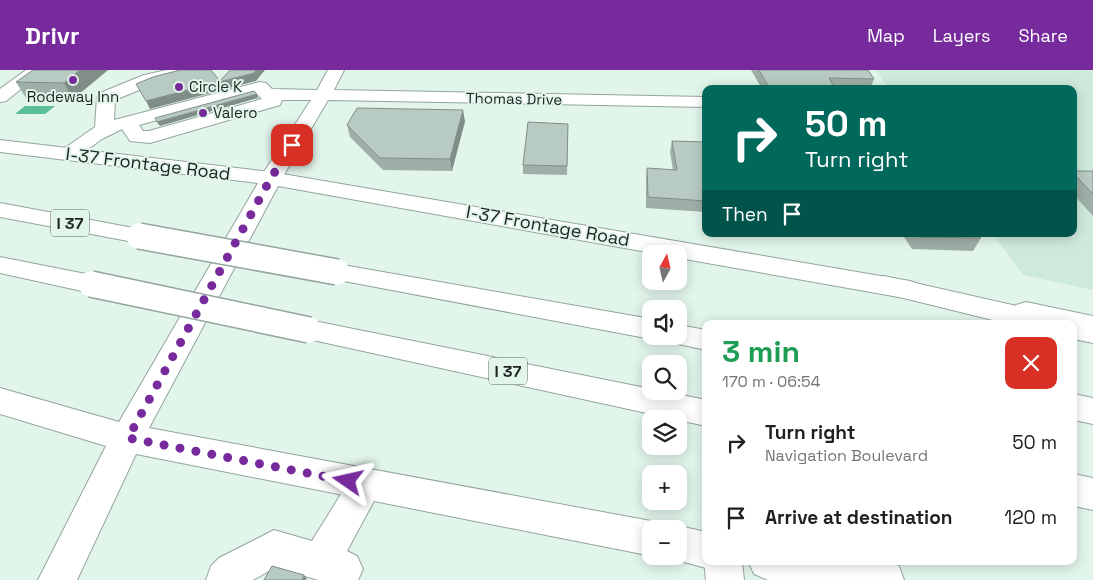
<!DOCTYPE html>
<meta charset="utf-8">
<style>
:root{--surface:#fff;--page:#f2f2f2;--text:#202124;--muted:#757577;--accent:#762a9c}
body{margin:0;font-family:"Space Grotesk",sans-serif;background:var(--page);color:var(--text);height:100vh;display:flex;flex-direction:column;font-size:19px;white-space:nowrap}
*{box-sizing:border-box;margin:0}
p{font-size:16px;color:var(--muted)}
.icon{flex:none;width:28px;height:28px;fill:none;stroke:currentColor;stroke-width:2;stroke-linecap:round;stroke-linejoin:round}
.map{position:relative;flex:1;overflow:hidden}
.details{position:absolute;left:702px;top:250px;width:375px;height:245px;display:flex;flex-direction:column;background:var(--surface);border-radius:10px;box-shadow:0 2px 12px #0003}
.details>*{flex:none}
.top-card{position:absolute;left:702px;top:15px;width:375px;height:152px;border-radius:10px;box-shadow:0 2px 12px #0003;background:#00695c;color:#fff;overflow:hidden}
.needle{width:32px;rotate:8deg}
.buttons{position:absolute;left:642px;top:175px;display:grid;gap:10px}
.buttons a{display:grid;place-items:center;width:45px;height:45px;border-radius:10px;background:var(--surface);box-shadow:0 2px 12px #0003;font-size:25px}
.pin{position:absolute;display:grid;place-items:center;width:42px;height:42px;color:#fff;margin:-21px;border-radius:10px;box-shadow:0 2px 8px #0006}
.me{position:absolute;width:55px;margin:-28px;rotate:281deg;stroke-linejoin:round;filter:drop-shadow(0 0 4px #0008)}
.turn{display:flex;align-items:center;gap:18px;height:105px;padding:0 20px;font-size:22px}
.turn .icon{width:65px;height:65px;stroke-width:2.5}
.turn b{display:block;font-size:35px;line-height:42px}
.then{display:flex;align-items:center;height:48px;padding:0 20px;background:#0003;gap:10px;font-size:19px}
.round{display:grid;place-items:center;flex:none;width:52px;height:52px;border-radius:10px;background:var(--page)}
.summary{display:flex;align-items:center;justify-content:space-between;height:85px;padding:0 20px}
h1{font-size:30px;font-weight:800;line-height:38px;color:#1e9e55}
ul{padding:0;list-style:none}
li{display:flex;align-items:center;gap:15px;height:75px;padding:0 20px}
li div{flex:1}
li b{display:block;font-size:19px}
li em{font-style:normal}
header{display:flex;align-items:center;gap:30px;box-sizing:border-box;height:70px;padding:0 25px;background:var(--accent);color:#fff}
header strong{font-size:24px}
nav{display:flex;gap:28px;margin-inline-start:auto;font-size:18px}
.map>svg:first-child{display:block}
.built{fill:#ceeadc}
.water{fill:#5bbe96}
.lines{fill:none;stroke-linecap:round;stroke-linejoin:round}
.minor-casing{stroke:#93a59c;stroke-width:2}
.major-casing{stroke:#93a59c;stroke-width:2}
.highway-casing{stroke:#93a59c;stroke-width:2}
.minor{fill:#fff;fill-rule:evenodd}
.major{fill:#fff;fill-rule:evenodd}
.highway{fill:#fff;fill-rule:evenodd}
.highway-bridge-casing{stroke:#93a59c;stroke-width:28;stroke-linecap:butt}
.highway-bridge{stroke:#fff;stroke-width:25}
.wall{fill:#9eafa7}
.shaded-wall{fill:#818e88}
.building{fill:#b8cbc2;stroke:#818e88}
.route{stroke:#762a9c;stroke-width:9;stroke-dasharray:0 16.2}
.poi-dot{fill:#762a9c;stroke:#e1f5eb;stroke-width:2}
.labels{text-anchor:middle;stroke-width:4;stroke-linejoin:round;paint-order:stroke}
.far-poi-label{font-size:15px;fill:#1c2320;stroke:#e1f5eb;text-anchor:start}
.far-street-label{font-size:15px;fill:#1c2320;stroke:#e1f5eb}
.shield{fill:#e1f5eb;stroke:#57625d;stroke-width:1}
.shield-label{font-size:16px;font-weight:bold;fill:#1c2320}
.street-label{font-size:18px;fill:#1c2320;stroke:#e1f5eb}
</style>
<header>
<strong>Drivr</strong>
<nav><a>Map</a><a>Layers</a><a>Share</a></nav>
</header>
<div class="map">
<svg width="1093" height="510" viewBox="0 0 1093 510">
<rect width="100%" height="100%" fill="#e1f5eb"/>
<polygon class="built" points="876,0 1093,0 1093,220 1023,205 993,164 1074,164 1074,19 889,19"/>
<polygon class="water" points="25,36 55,36 45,44 15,44"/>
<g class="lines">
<g class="minor-casing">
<g id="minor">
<polygon points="26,0 45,0 6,31 0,32 0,19"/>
<path d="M167 0H197L195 4 156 13 115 30 114 50 260 12 266 13 272 19 317 20 328 0H344L334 20 706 27V37L328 30 282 108 279 113 271 114 263 113 260 108 311 30H282L280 35 150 73 130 71 122 59 102 69 76 88 69 90 62 88 59 84 62 80 95 57 97 27 100 23 144 5ZM256 23 262 29 149 61H143L139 55Z"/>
<polygon points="366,398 378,403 383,414 347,481 357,486 363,499 358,510 318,510 276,497 253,510 206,510 211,496 219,488 274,460 312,471 354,403"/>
<polygon points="706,486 706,491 742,491 744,510 706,510 704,491"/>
</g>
</g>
<g class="major-casing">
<g id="major">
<polygon points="0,70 271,102 910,211 919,214 923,220 919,226 910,229 679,188 679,184 658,184 278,116 149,358 651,451 664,456 665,459 651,459 652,486 136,384 77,510 38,510 106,376 0,344 0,318 119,352 258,113 0,82"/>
<polygon points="1026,232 1093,246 1093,266 1074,262 1074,254 1036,254 1016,249 1013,242 1016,235"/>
<polygon points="679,456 706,462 706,491 720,491 719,493 706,498 666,487 679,486 679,459 672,459"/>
<polygon points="748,491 859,491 872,496 877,510 768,510 754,504"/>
</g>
</g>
<g class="highway-casing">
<g id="highway">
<polygon points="0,133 139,159 147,161 151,166 147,171 139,173 0,147"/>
<polygon points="0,187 91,205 100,208 104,214 100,220 91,223 0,203"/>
<polygon points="337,194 651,249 651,266 661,266 651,269 328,208 324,202 328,196"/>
<polygon points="884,206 1052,244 1062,247 1064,252 1074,249 1093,253 1093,273 1074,269 1074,254 1009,254 875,221 871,215 875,209"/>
<polygon points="309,250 651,319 651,321 663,321 706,330 706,356 299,267 295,260 299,253"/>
<polygon points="679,255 706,260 706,280 669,272 666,266 679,266"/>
<polygon points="1074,324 1093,328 1093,354 1074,350"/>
<polygon points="1074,404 1093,408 1093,440 1074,436"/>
<polygon points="815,491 886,491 899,496 904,510 813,510 810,503"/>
</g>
</g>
<use href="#minor" class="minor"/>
<use href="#major" class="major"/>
<use href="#highway" class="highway"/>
<g class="highway-bridge-casing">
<g id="highway-bridge">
<polyline points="139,166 337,202"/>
<polyline points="91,214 309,260"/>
</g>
</g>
<use href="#highway-bridge" class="highway-bridge"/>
</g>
<g class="wall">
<polygon points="33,0 108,0 73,29 26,28 16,12"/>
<polygon points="751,0 868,0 874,9 870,19 834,18 835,19 762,19"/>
<polygon points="465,51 452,101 383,100 350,67 347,55"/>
<polygon points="568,54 567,105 523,104 523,95"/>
<polygon points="672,71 706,72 706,142 646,138 646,109 647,98 673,100 670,82"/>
<polygon points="1074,101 1093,101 1093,146 1074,125"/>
<polygon points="902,164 977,164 981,168 973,181 912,179"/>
</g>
<g class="shaded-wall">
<polygon points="80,0 108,0 73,29 64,13"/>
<polygon points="256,0 265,0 256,11 150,39 146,31 254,3"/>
<polygon points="257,24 258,28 160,56 157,52"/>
<polygon points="463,40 465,51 452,101 450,89"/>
<polygon points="304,505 307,509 306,510 302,510"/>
</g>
<g class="building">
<polygon points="33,0 80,0 64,13 16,12"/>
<polygon points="180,0 211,0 220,11 230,0 256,0 254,3 146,31 136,14 153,7"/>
<polygon points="759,0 868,0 874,9 829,8 835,19 770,19"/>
<polygon points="254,21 257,24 157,52 155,48"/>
<polygon points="357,38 463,40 450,89 380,88 347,55"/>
<polygon points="528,52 568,54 567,96 523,95"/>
<polygon points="672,71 706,72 706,131 648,127 647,98 677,100"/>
<polygon points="1074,101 1093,101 1093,124 1074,104"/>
<polygon points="917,164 977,164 981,168 919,167"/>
<polygon points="272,496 304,505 302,510 264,510"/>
</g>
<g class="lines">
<polyline class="route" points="292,75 271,108 128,368 348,411"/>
</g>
<g class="poi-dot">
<circle cx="73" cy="10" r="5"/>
<circle cx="179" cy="17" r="5"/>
<circle cx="203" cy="43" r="5"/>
</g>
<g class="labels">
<g class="far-poi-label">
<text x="189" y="22">Circle K</text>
<text x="73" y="32" text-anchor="middle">Rodeway Inn</text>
<text x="213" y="48">Valero</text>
</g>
<g class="far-street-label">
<text transform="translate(514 29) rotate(1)" y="5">Thomas Drive</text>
</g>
<g class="shield">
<rect x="51" y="139.5" width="38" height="27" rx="4"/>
<rect x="489" y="287.5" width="38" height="27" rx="4"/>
</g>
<g class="shield-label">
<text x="70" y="159">I 37</text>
<text x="508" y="307">I 37</text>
</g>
<g class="street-label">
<text transform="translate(148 94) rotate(7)" y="6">I-37 Frontage Road</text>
<text transform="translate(548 156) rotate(10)" y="6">I-37 Frontage Road</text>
</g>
</g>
</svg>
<div class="buttons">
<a><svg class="needle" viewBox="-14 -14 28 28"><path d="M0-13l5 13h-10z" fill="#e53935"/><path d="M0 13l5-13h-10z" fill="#757577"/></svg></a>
<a><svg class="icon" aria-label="sound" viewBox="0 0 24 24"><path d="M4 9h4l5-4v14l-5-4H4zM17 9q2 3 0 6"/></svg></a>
<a><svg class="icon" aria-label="search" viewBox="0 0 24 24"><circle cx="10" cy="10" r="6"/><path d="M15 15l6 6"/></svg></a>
<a><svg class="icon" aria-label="layers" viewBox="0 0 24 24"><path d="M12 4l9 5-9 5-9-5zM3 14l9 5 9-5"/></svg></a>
<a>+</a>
<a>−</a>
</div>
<div class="pin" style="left:292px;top:75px;background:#d93025"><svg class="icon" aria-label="arrive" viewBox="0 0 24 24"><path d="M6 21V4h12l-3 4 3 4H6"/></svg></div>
<svg class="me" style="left:348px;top:411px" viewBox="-20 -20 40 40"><path d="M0-17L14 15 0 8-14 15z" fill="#762a9c" stroke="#fff" stroke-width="4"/></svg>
<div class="top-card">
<div class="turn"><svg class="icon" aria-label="right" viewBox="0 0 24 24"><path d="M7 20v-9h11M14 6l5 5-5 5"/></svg><div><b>50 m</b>Turn right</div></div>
<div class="then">Then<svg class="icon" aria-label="arrive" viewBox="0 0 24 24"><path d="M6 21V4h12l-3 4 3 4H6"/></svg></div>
</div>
<section class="details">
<div class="summary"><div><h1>3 min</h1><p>170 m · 06:54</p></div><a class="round" style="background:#d93025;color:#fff"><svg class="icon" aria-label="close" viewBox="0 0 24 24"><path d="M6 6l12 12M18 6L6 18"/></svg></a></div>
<ul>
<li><svg class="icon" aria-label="right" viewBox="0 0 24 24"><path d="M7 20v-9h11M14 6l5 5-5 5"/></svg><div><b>Turn right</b><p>Navigation Boulevard</p></div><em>50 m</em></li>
<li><svg class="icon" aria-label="arrive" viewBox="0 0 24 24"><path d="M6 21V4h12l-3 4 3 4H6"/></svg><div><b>Arrive at destination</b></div><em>120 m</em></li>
</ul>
</section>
</div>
